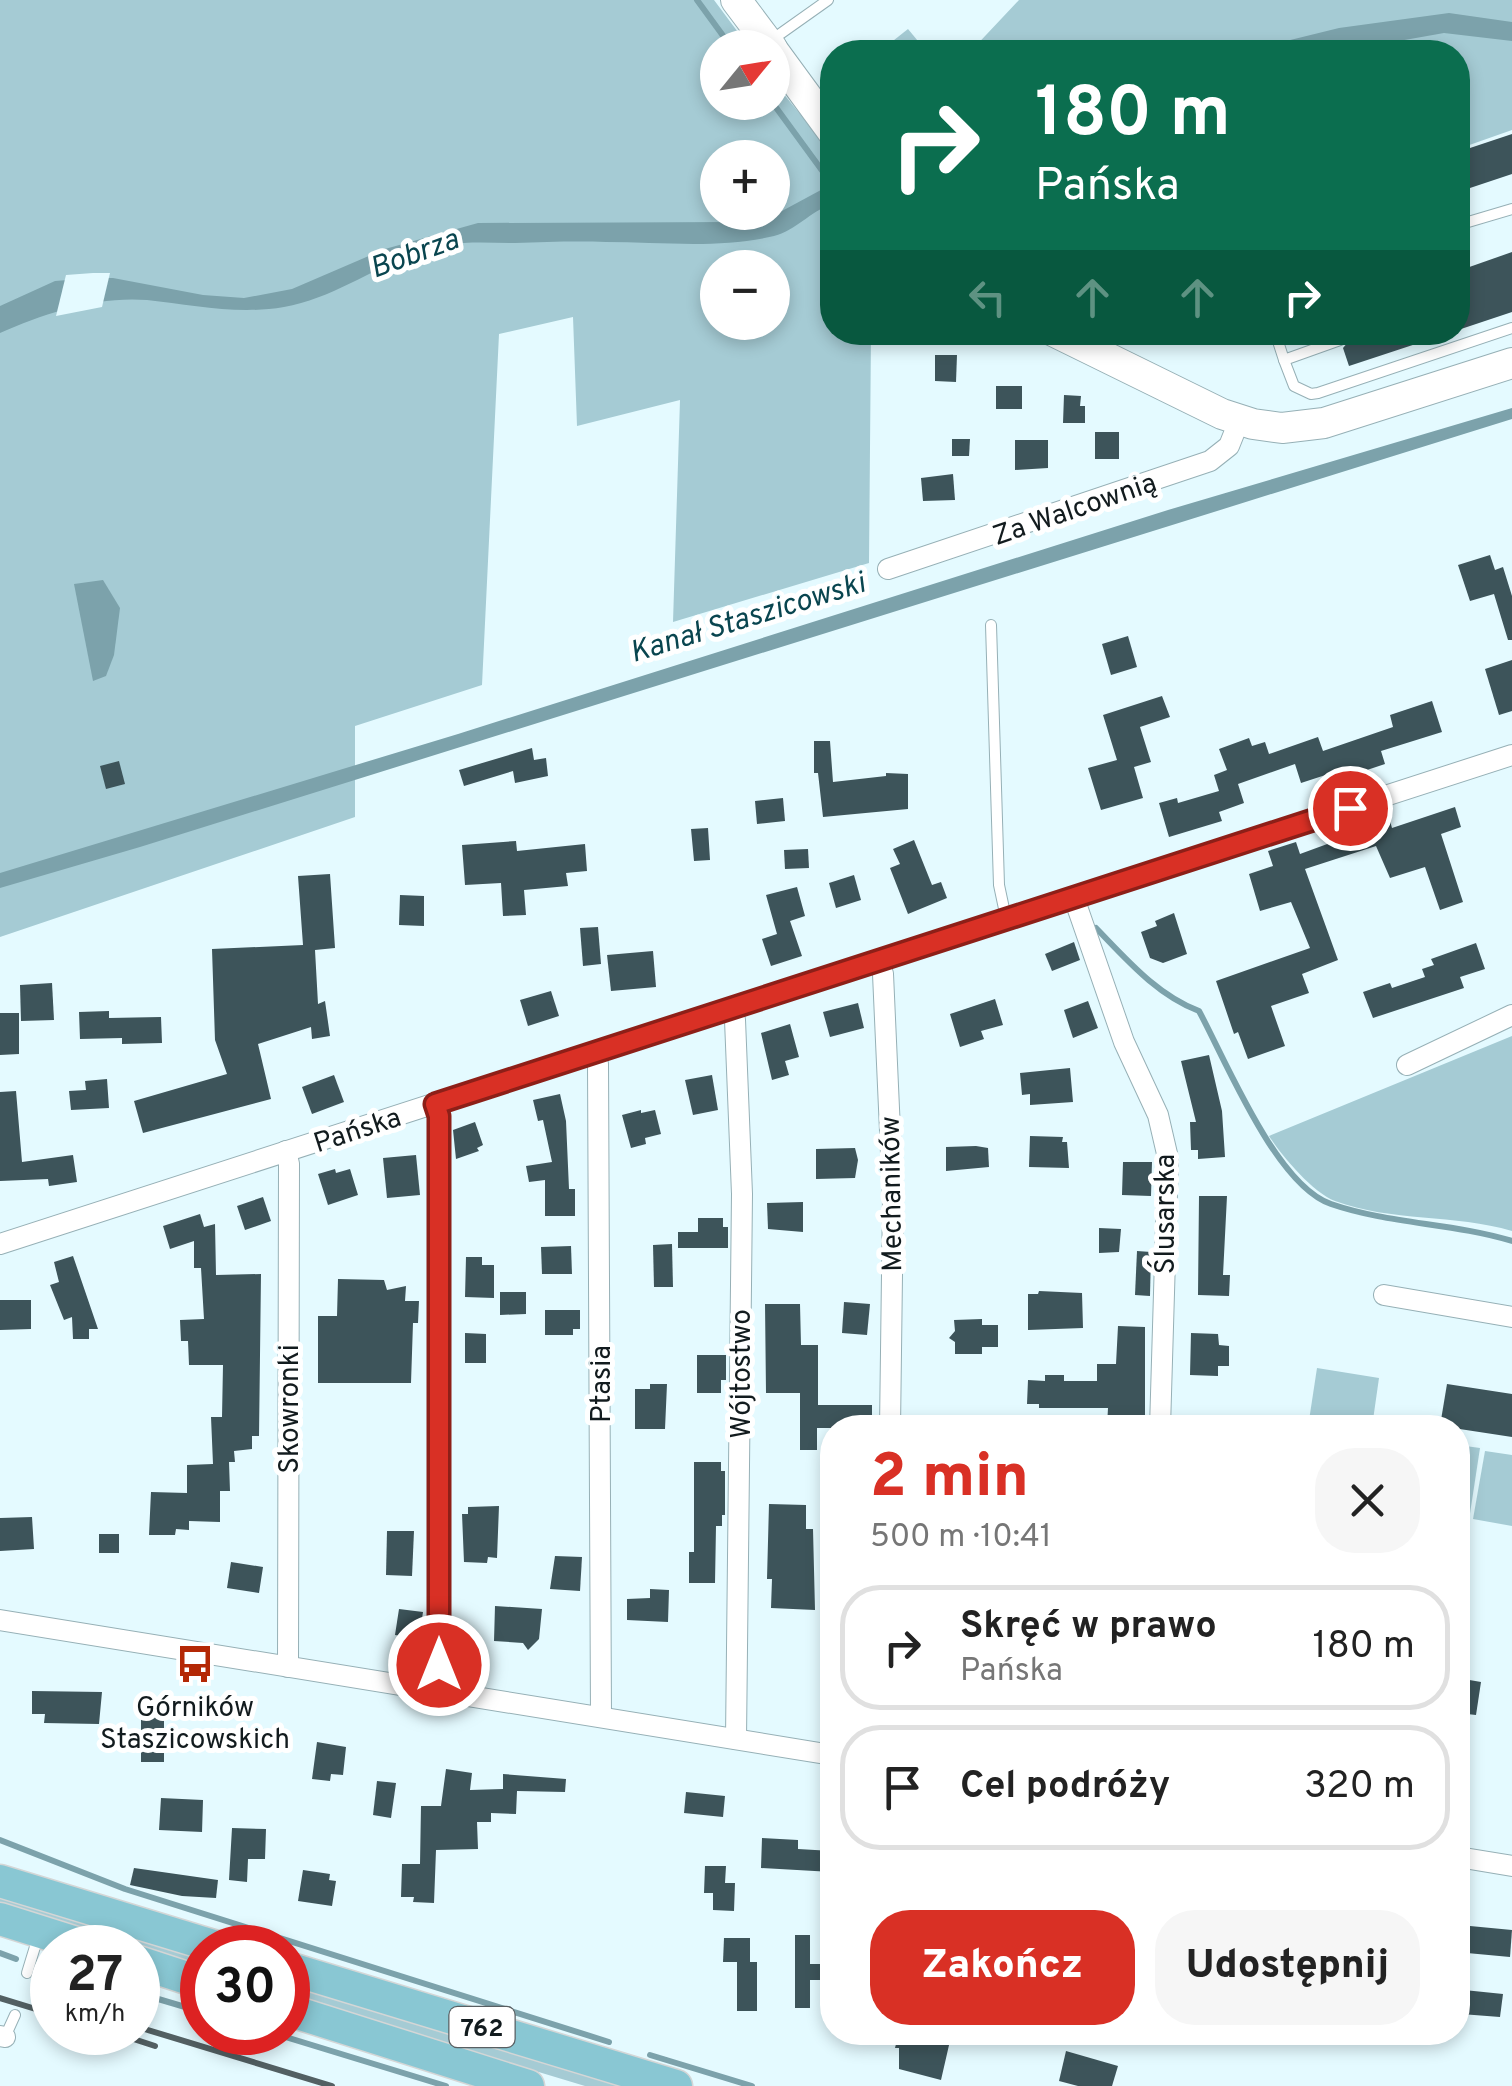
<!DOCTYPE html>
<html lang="pl">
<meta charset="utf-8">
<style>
:root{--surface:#fff;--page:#f6f6f6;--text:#222;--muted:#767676;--line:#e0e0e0;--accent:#d93025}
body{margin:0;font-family:Overpass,sans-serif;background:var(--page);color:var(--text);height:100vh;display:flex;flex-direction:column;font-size:38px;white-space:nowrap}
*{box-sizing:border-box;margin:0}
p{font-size:32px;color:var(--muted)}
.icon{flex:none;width:55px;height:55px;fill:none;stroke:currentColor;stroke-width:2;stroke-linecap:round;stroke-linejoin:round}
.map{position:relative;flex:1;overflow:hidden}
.drawer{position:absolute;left:820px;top:1415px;width:650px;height:630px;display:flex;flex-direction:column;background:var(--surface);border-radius:40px;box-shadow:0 5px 15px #0003}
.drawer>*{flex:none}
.top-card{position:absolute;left:820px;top:40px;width:650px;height:305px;border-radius:40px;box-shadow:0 5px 15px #0003;background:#0b6e4f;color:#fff;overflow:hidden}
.needle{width:65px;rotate:60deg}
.buttons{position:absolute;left:700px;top:30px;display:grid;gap:20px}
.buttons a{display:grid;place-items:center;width:90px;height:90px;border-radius:50%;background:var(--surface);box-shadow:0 5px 15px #0003;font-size:50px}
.speed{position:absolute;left:30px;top:1925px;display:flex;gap:20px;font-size:50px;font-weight:700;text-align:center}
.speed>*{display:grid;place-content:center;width:130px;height:130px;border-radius:50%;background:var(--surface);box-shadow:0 5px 15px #0003;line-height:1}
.speed small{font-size:25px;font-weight:400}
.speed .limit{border:15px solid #d22;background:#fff;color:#111}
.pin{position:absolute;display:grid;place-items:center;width:85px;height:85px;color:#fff;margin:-42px;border:5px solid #fff;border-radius:50%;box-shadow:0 2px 10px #0007}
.me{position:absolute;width:110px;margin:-55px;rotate:0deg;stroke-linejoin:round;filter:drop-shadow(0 0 8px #0008)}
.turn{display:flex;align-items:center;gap:35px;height:210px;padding:0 50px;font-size:45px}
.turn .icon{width:130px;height:130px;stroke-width:2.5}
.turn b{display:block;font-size:70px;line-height:85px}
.lanes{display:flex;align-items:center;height:95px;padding:0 50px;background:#0003;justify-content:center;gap:50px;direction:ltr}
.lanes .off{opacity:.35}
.round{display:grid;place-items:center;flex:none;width:105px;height:105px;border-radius:40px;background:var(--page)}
.summary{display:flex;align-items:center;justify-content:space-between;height:170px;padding:0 50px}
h1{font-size:60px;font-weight:800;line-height:75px;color:var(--accent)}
.action{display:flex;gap:20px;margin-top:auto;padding:20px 50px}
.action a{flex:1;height:115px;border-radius:40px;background:var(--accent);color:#fff;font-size:40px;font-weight:800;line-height:115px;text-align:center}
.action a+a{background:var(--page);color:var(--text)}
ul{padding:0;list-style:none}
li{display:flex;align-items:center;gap:30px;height:125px;margin:0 20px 15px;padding:0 30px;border:5px solid var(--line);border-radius:40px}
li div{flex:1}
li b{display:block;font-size:38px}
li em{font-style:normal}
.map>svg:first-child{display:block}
.green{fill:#a5cbd4;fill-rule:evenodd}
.water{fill:#7ca2ab}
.pier{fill:#e4faff}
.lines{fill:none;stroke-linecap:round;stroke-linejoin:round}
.stream{stroke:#7ca2ab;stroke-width:6}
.building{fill:#3d545a}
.lane-casing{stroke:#96b0b6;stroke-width:12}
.street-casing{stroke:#96b0b6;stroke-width:22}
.secondary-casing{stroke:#96b0b6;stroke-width:32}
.primary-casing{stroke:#d4d6d6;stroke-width:35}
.lane{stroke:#fff;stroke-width:10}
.street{stroke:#fff;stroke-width:20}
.secondary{stroke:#fff;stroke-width:30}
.primary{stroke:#89c7d3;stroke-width:32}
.rail{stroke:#536063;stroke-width:6}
.route-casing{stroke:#8d1f18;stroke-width:25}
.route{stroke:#d93025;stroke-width:18}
.labels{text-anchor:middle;stroke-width:10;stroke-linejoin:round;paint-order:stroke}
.shield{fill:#fff;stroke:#595f62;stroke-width:2.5}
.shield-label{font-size:25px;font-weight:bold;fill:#121b1e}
.street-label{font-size:28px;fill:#121b1e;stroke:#fff}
.poi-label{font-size:28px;fill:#121b1e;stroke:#fff}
.water-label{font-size:30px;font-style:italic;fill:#09454f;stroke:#fff}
</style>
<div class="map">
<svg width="1512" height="2086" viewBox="0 0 1512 2086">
<rect width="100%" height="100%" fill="#e4faff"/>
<g class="green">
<path d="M0 0H714L749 47 718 48V102H772L773 81 832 153V332L871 333 869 563 673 622 680 400 577 426 573 317 499 334 482 685 355 726V817L0 937ZM718 158H772V212H718ZM718 268H772V322H718Z"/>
<polygon points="1019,0 1512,0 1512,130 1458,149 1458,52 970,52"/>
<polygon points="908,29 927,52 879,52"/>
<path d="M1512 1036V1231C1455 1214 1391 1222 1335 1201 1313 1193 1281 1155 1269 1136Z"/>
<polygon points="1317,1368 1379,1378 1372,1427 1308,1427"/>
<polygon points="1458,1445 1480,1448 1469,1520 1458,1518"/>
<polygon points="1485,1451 1512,1455 1512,1526 1473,1519"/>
<polygon points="0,1894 202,1954 202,1970 0,1908"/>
<polygon points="288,1980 631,2086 585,2086 288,1996"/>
</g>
<g class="water">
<polygon points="1449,13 1512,22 1512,41 1444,33 1337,52 1241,52 1339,28"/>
<path d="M832 184V204C809 212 797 230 774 236 720 249 661 242 606 242 576 241 545 242 515 243 492 243 469 241 447 245 388 255 342 297 284 307 238 315 192 305 147 300 97 296 45 313 0 333V306L55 281 93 278H113L203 295 244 298 292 289 385 249 478 223 731 222 782 211Z"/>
<polygon points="1512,408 1512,419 140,847 0,888 0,873 458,734 1168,510"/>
<polygon points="103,580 120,608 114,655 106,676 93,681 74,584"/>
</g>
<polygon class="pier" points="93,273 110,273 102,307 56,316 66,275"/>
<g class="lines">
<g class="stream">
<polyline points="697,0 732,48"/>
<polyline points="772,102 829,180 831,192"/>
<path d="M1096 928C1127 960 1157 995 1199 1011 1227 1063 1276 1185 1331 1204 1389 1224 1453 1223 1512 1241"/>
<polyline points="0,1840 125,1889 609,2042"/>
<polyline points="0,1953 16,1959"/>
<polyline points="46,1966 52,1968"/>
<polyline points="138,1993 202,2012"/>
<polyline points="269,2032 446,2086"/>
<polyline points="650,2055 752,2086"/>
</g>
</g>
<g class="building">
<polygon points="1512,134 1512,174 1458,192 1458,152"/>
<polygon points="1512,252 1512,312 1458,330 1458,271"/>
<polygon points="1344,332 1440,332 1440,336 1349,366 1343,348 1349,341"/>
<polygon points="935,355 957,355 956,382 935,381"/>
<rect x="996" y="386" width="26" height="23"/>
<polygon points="1064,395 1081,396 1080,406 1085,406 1085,423 1063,423"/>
<rect x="1095" y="432" width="24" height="27"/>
<polygon points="952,439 970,439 969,456 952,456"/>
<polygon points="1015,440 1048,440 1048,468 1015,470"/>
<polygon points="953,474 955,500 923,501 921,478"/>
<polygon points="1490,555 1495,570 1503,567 1512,596 1512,640 1508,640 1494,594 1470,601 1458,565"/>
<polygon points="1128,636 1137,667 1111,675 1102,644"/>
<polygon points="1512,660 1512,711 1499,715 1485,669"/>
<polygon points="1162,696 1170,717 1140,727 1151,762 1134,767 1143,798 1101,810 1088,768 1117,760 1103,715"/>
<polygon points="1432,701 1442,732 1381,751 1385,764 1352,775 1350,767 1301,783 1295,764 1238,784 1244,803 1219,812 1222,821 1169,837 1159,803 1177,798 1178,803 1219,791 1214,775 1227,770 1219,749 1249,738 1252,746 1265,742 1269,754 1318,737 1323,751 1393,727 1390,715"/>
<polygon points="814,741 830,741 833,782 886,776 886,773 908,774 908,809 823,817 818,773 814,773"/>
<polygon points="532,748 534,760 546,758 548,776 515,783 513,771 464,786 459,770"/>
<polygon points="119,761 125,784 106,789 100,766"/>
<polygon points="783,798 785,821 757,824 755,801"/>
<polygon points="1455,807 1461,827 1441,834 1463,902 1440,910 1425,867 1390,878 1376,846 1305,869 1338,960 1302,974 1309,993 1271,1006 1285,1046 1248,1059 1238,1032 1234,1034 1216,981 1310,948 1291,902 1260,911 1249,874 1273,866 1268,851 1296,842 1300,854 1390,821 1392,828"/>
<polygon points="708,828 710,860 694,861 691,829"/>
<polygon points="914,840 932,885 941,882 947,898 908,914 890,868 900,864 893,849"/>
<polygon points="516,841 517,851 585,844 587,871 566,873 568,886 524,890 526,915 503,916 501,883 465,885 462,845"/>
<polygon points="808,849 809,868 785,869 784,850"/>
<polygon points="330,874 335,948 315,950 318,1004 325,1001 330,1036 312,1039 311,1027 258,1044 271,1099 143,1133 134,1101 227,1074 215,1040 212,949 303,945 298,876"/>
<polygon points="854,875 861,900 836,908 829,883"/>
<polygon points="797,887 805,916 790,921 802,956 771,966 762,939 777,934 766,895"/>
<polygon points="400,895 424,896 424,926 399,925"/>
<polygon points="1174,913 1187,954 1163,963 1150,958 1141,932 1157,926 1155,921"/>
<polygon points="598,927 601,964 583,966 580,928"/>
<polygon points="1074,942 1080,960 1052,971 1045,954"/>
<polygon points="1476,943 1485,969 1460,977 1464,988 1373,1018 1363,992 1390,983 1392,988 1425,977 1422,969 1434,965 1431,959"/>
<polygon points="653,951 656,987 611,991 607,955"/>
<polygon points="52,983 54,1020 21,1021 20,985"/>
<polygon points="551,991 559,1016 528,1026 520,1000"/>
<polygon points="995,999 1003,1025 981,1031 984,1039 960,1047 950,1014"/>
<polygon points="1088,1001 1098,1028 1073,1038 1064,1010"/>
<polygon points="858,1003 864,1028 830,1037 823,1012"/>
<polygon points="109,1011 109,1018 161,1017 162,1043 122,1044 122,1038 80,1039 79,1012"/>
<polygon points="0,1013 19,1013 19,1054 0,1055"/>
<polygon points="790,1024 799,1057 785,1061 789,1075 772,1080 761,1033"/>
<polygon points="1209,1055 1222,1111 1225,1157 1198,1159 1198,1150 1191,1150 1190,1122 1196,1122 1181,1061"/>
<polygon points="1070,1068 1073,1102 1030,1105 1030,1094 1022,1095 1020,1073"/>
<polygon points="334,1075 344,1102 312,1114 302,1087"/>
<polygon points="712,1075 718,1110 693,1115 685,1080"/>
<polygon points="107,1079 109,1108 71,1110 69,1091 86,1090 85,1081"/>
<polygon points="16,1091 22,1162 73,1155 77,1182 49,1186 48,1179 0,1181 0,1092"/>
<polygon points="560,1094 566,1121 569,1189 575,1189 575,1216 545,1216 545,1180 529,1182 526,1166 552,1162 543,1120 538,1121 533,1100"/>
<polygon points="641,1110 641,1113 655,1110 661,1134 645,1138 646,1144 631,1148 622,1115"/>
<polygon points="475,1122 483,1145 477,1148 479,1151 456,1159 453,1130"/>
<polygon points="1030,1136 1063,1137 1062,1142 1067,1142 1069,1168 1029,1167"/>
<polygon points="976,1146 988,1148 989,1167 946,1171 946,1147"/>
<polygon points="855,1148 858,1160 855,1178 816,1179 816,1149"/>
<polygon points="416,1155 420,1195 387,1198 383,1158"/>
<polygon points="1123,1162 1152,1162 1151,1196 1122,1195"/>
<polygon points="335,1169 336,1173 350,1169 358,1195 328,1205 318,1174"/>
<polygon points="1199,1196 1227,1196 1223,1275 1230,1275 1229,1296 1198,1295"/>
<polygon points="263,1197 271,1221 245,1230 237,1206"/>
<polygon points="803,1202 803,1232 768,1229 767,1203"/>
<polygon points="200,1214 204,1227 215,1224 216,1275 261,1274 259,1436 252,1436 252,1449 234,1451 235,1462 229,1462 230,1491 220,1491 220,1522 189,1521 189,1530 176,1529 175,1535 149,1535 151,1492 187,1493 187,1465 213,1464 211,1417 222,1417 223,1365 189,1365 188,1341 181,1341 180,1320 204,1319 201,1268 194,1268 194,1241 170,1249 163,1226"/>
<polygon points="698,1218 723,1218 723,1227 728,1227 728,1248 678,1248 678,1232 698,1232"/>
<polygon points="1099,1228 1121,1229 1119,1252 1099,1253"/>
<polygon points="672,1244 673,1287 654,1287 653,1245"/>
<polygon points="571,1246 572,1274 542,1274 541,1247"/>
<polygon points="1137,1251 1151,1252 1150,1296 1135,1295"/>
<polygon points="73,1256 98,1329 89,1329 89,1339 73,1339 72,1317 64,1320 50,1285 59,1282 54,1262"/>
<polygon points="466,1257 482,1257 482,1265 494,1265 494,1298 465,1297"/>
<polygon points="338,1279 384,1280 387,1290 406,1286 405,1301 419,1301 418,1323 413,1323 411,1383 318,1383 318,1316 337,1316"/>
<polygon points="1039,1291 1082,1293 1083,1328 1028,1330 1028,1294 1038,1294"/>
<polygon points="500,1292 526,1292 526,1314 500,1315"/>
<polygon points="0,1300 31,1300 31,1329 0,1330"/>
<polygon points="844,1302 870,1304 867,1335 842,1333"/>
<polygon points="765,1304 800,1304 801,1345 818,1345 818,1405 872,1405 872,1428 817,1428 817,1450 800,1450 800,1393 766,1393"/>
<polygon points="545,1310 580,1310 580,1329 573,1329 573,1335 545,1335"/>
<polygon points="982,1319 982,1325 998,1325 998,1347 982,1347 982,1354 955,1354 955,1342 949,1338 955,1331 954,1320"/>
<polygon points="1118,1326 1145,1327 1145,1428 1107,1426 1108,1408 1039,1408 1039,1404 1027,1404 1028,1380 1045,1381 1045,1375 1064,1375 1064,1381 1097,1381 1097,1364 1116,1364"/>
<polygon points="465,1333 486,1334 486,1363 465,1363"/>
<polygon points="1191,1333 1218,1334 1219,1345 1229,1346 1229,1366 1218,1366 1218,1376 1190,1375"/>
<polygon points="697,1355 726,1355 726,1380 721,1380 721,1393 697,1393"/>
<polygon points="650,1384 667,1384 665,1429 635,1429 635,1389 650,1389"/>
<polygon points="1447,1384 1512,1394 1512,1437 1440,1426"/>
<polygon points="694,1462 721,1462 721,1471 725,1471 725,1515 722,1515 722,1526 716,1526 715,1583 689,1583 689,1552 694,1552"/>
<polygon points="769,1504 806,1505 806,1529 813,1529 815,1610 771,1608 772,1579 767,1579"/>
<polygon points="499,1506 497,1558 488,1557 487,1563 464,1562 462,1514 468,1514 468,1507"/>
<polygon points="32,1517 34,1549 0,1551 0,1518"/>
<polygon points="387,1531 414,1531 412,1576 386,1575"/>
<rect x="99" y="1534" width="20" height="19"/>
<polygon points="555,1556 582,1557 580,1591 550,1589"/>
<polygon points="231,1562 263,1567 259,1593 227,1588"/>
<polygon points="650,1589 669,1590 668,1622 627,1620 627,1599 650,1598"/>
<polygon points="495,1606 542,1609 539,1639 528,1650 523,1643 494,1641"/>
<polygon points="399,1609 423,1612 419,1639 395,1635"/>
<polygon points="1458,1678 1481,1682 1476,1715 1458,1713"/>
<polygon points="32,1691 102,1692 99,1724 44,1723 45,1714 32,1714"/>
<polygon points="141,1704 164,1705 164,1762 141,1762"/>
<polygon points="317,1742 346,1747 343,1775 331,1774 330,1781 312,1779"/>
<polygon points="446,1769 472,1773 470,1790 503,1789 503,1774 566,1779 565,1792 517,1791 516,1814 491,1813 491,1822 477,1822 478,1849 436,1850 434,1903 413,1902 414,1897 401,1897 402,1864 420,1864 421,1806 441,1806"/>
<polygon points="377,1781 396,1783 391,1818 373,1815"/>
<polygon points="686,1792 725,1796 723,1817 684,1813"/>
<polygon points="161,1798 203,1800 202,1832 159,1830"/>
<polygon points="232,1828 266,1829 265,1859 248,1859 247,1882 229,1880"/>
<polygon points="762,1838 798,1840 798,1849 832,1851 832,1872 761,1868"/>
<polygon points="705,1866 726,1866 725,1883 735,1883 734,1911 713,1910 713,1893 704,1893"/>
<polygon points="134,1868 218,1880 216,1898 182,1896 130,1885"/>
<polygon points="303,1870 330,1874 329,1880 336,1881 332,1906 298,1901"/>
<polygon points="1470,1926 1512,1930 1510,1957 1467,1953"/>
<polygon points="795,1935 810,1935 810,1964 832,1964 832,1980 810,1980 810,2008 795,2008"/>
<polygon points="724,1938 750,1938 750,1962 723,1962"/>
<rect x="737" y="1962" width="20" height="49"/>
<polygon points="1464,1990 1503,1994 1500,2017 1461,2014"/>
<polygon points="899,2032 952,2032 941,2080 899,2069 899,2048 895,2048"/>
<polygon points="1066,2051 1118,2066 1112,2086 1078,2086 1059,2081"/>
</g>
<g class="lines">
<g class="lane-casing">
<g id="lane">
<polyline points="773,39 828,0"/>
<polyline points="1458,225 1512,209"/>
<polyline points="1275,332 1284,360 1340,340"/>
<polyline points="1284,360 1294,386 1311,394 1318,393 1512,328"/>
<polyline points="991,625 999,885 1006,918"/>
<polyline points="27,1973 38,1937"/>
<polyline points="5,2037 15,2015"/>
</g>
</g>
<g class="street-casing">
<g id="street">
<polyline points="888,569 1210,461 1229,446 1239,421"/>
<polyline points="1074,898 1124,1042 1158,1115 1168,1158 1160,1428"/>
<polyline points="879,962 883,974 893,1198 890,1428"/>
<polyline points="731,1009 735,1020 742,1194 736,1739"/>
<polyline points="594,1052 598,1064 601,1717"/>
<polyline points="1407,1065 1512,1015"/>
<polyline points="435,1104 439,1116 439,1691"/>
<polyline points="286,1151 289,1164 288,1667"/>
<polyline points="0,1244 1512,755"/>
<polyline points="1384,1295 1512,1317"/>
<polyline points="0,1620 832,1755"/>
<polyline points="1458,1857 1512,1866"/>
<polyline points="0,2036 5,2037"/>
</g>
</g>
<g class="secondary-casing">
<g id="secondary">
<polyline points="736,0 772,48"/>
<polyline points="772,49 832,131"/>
<polyline points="1055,332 1222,414 1253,424 1282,428 1324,423 1512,363"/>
</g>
</g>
<g class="primary-casing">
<g id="primary">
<polyline points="0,1881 220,1948"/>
<polyline points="0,1919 92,1948"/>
<polyline points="138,1962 202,1983"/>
<polyline points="288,1968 676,2086"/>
<polyline points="288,2010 528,2086"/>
</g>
</g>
<use href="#lane" class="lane"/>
<use href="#street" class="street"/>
<use href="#secondary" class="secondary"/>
<use href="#primary" class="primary"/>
<g class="rail">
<polyline points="0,1998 52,2014"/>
<polyline points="138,2027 332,2086"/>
<polyline points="112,2032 155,2046"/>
</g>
</g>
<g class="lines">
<g class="route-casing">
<polyline id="route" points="439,1665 439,1116 435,1104 1350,808"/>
</g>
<use href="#route" class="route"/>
</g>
<defs>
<g id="bus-bare" transform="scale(3)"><path d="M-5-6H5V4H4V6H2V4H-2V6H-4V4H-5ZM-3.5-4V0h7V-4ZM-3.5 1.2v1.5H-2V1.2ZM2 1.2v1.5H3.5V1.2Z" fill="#b42805" stroke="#fff" stroke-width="2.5" paint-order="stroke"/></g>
</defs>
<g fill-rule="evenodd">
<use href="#bus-bare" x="195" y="1664"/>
</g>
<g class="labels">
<rect class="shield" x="449.5" y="2007" width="65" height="40" rx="8"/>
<g class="shield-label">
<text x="482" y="2036">762</text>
</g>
<g class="street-label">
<text transform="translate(1074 508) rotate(-19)" y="10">Za Walcownią</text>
<text transform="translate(357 1129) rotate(-18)" y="10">Pańska</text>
<text transform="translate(890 1194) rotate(-91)" y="10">Mechaników</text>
<text transform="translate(1164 1214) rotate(-90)" y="10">Ślusarska</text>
<text transform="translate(740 1374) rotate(-90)" y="10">Wójtostwo</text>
<text transform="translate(600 1384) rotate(-90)" y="10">Ptasia</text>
<text transform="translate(288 1409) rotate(-90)" y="10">Skowronki</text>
</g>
<g class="poi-label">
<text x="195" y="1716">Górników<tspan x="195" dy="32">Staszicowskich</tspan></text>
</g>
<g class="water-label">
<text transform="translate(414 253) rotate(-20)" y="10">Bobrza</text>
<text transform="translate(747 617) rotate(-17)" y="10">Kanał Staszicowski</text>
</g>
</g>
</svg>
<div class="buttons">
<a><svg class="needle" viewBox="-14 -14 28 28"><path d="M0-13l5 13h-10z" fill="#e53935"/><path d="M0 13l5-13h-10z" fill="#767676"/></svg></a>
<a>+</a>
<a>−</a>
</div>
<div class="speed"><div>27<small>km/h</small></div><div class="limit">30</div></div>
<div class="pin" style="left:1350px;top:808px;background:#d93025"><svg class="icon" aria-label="arrive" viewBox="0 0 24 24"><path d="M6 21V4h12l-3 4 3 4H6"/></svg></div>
<svg class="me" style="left:439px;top:1665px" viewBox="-20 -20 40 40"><circle r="17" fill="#d93025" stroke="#fff" stroke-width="3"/><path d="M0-11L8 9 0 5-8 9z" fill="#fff"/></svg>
<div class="top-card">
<div class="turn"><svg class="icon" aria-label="right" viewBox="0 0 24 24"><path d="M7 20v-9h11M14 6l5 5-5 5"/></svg><div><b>180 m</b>Pańska</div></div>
<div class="lanes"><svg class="icon off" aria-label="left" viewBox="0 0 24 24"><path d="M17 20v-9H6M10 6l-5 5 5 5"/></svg><svg class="icon off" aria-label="ahead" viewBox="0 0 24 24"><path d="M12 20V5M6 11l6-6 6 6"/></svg><svg class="icon off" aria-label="ahead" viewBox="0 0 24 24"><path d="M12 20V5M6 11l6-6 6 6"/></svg><svg class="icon" aria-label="right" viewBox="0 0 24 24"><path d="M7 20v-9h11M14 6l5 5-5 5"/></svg></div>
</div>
<section class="drawer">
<div class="summary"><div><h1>2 min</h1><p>500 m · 10:41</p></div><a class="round"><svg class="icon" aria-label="close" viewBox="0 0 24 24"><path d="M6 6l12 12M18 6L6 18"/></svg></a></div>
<ul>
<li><svg class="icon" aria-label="right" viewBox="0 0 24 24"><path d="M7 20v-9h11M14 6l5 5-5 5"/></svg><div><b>Skręć w prawo</b><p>Pańska</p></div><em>180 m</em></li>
<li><svg class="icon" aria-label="arrive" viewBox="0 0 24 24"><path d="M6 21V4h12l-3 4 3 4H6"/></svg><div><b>Cel podróży</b></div><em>320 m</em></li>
</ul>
<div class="action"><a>Zakończ</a><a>Udostępnij</a></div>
</section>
</div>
